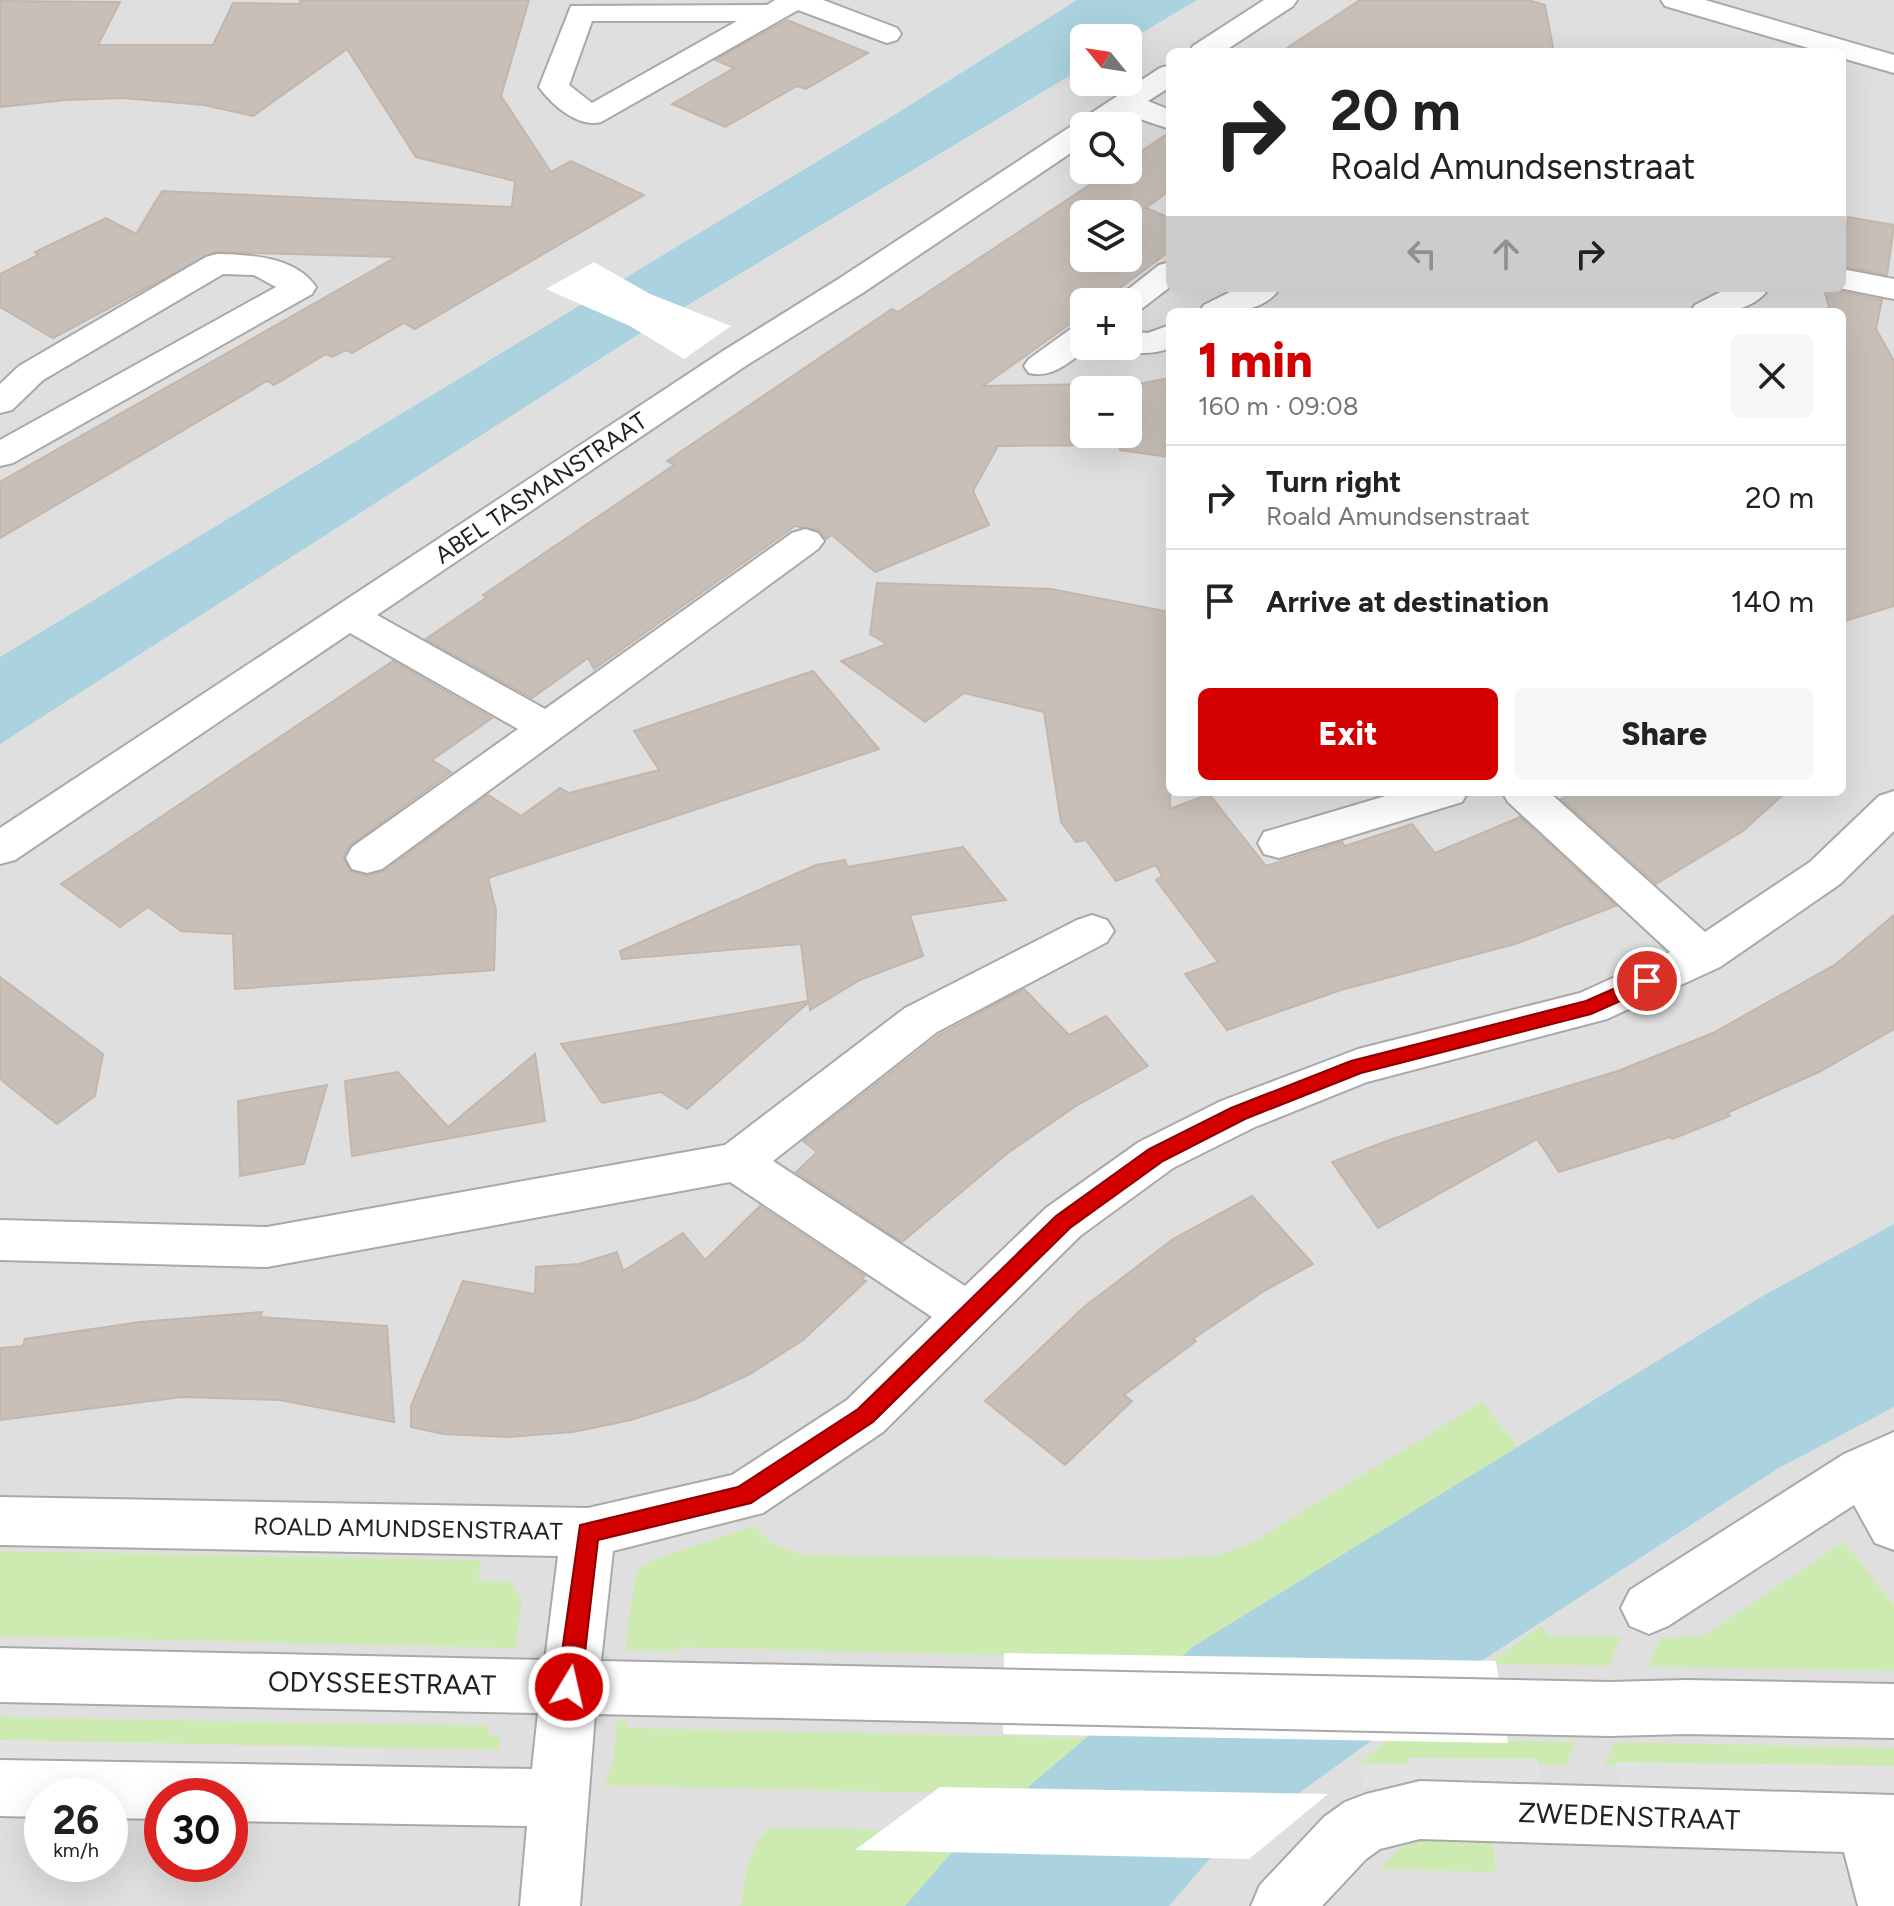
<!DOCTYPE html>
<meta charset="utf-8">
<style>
:root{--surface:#fff;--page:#f6f6f6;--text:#222;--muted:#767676;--line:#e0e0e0;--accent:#d40000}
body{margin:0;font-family:Figtree,sans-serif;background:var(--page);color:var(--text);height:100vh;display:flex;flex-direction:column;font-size:30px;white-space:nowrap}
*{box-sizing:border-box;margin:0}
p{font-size:26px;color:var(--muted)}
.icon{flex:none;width:44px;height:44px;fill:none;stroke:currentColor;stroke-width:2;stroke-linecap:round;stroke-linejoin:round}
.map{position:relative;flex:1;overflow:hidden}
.sheet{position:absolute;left:1166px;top:308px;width:680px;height:488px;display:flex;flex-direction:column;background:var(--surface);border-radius:12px;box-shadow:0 8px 32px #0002}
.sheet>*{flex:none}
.banner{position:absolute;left:1166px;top:48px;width:680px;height:244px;border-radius:12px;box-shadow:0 8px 32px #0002;background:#fff;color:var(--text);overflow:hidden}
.needle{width:52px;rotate:300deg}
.tools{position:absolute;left:1070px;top:24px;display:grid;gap:16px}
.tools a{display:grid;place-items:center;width:72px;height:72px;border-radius:12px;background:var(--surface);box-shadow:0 8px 32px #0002;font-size:40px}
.speed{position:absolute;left:24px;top:1778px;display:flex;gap:16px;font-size:40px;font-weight:700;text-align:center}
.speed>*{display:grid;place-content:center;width:104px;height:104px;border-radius:50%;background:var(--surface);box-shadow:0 8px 32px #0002;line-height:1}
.speed small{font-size:20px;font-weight:400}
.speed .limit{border:12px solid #d22;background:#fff;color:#111}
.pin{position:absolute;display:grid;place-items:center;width:68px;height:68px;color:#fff;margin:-34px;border:4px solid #fff;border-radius:50%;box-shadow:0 2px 8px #0007}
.me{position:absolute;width:88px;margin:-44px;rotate:9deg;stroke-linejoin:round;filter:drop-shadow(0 0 6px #0008)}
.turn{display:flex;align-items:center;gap:28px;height:168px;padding:0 32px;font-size:36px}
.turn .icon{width:104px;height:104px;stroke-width:2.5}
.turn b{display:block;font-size:56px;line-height:68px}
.lanes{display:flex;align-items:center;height:76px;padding:0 32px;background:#0003;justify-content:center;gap:40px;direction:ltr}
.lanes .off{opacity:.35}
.round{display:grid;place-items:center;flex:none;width:84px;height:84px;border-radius:12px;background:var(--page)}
.headline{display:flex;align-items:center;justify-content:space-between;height:136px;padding:0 32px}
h1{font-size:48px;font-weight:800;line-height:60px;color:var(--accent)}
.button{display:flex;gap:16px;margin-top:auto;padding:16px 32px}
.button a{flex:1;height:92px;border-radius:12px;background:var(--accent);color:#fff;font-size:32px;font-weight:800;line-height:92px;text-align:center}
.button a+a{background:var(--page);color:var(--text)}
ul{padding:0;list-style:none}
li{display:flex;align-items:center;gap:24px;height:104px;padding:0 32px;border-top:2px solid var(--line)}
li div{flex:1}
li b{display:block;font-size:30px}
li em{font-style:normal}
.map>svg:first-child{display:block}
.residential{fill:#e0dfdf;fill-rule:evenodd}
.grass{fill:#cdebb0}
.parking{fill:#e2e2e2}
.water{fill:#aad3df}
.pier{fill:#fff}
.building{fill:#c7bfb8;stroke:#c4b6ab;stroke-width:2;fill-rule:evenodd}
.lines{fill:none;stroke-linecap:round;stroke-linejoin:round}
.minor-casing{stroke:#a9a9a9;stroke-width:4}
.minor{fill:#fff;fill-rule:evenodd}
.route{fill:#d40000;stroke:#8a0000;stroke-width:2}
.labels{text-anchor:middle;stroke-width:7;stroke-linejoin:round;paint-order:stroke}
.street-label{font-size:24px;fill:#222;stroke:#fff}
.near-street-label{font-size:28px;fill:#222;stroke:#fff}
</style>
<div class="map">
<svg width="1894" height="1906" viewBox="0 0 1894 1906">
<rect width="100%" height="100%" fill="#f2efe9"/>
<path class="residential" d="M0 0H1894V1906H0ZM1084 38H1128V82H1084ZM1170 52H1842V288H1170ZM1084 126H1128V170H1084ZM1084 214H1128V258H1084ZM1084 302H1128V346H1084ZM1170 312H1842V792H1170ZM1084 390H1128V434H1084ZM42 1796H110V1864H42ZM162 1796H230V1864H162Z"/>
<g class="grass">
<polygon points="1482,1402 1518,1447 1194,1646 1179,1660 677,1647 677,1651 625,1650 635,1577 639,1569 652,1560 754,1526 774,1545 803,1555 1153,1559 1218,1555 1253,1542"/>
<polygon points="1844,1542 1894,1605 1894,1671 1648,1666 1660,1638 1704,1636"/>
<polygon points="0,1551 481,1560 478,1581 511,1582 522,1600 515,1648 0,1636"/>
<polygon points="1541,1626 1551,1637 1621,1637 1609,1666 1487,1664"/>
<polygon points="0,1717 490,1726 488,1735 501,1737 499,1750 0,1740"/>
<polygon points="617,1721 627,1721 627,1728 1086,1738 1020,1795 605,1785 613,1759"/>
<polygon points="1388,1739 1575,1742 1565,1765 1538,1764 1537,1759 1409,1758 1409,1764 1360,1763"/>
<polygon points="1614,1742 1894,1748 1894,1766 1615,1762 1616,1766 1605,1766"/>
<path d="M770 1828 976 1831 953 1851 905 1906H741C746 1876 746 1849 770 1828Z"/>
<polygon points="1413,1836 1492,1838 1496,1872 1379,1869"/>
</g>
<g class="parking">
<polygon points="0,1740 385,1748 379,1776 0,1768"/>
<polygon points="1408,1758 1538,1759 1543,1790 1363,1787 1360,1763 1408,1764"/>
<polygon points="1615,1762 1894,1766 1894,1796 1620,1791"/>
</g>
<g class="water">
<polygon points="1077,0 1197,0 1128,41 1128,38 1084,38 1084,67 631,339 0,744 0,657 899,112"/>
<polygon points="1894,1224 1894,1407 1777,1469 1486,1658 1213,1855 1169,1906 905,1906 953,1851 1194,1646 1761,1297"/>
</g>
<g class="pier">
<polygon points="594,262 650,294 731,326 684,359 630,326 546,289"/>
<polygon points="1004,1653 1496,1661 1508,1743 1003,1734"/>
<polygon points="940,1787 1328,1794 1249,1859 855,1850"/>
</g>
<g class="building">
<polygon points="301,0 529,0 501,96 551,172 571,161 644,195 415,329 404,323 352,353 346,350 332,357 326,354 274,385 267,381 0,538 0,482 396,257 214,252 53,338 0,307 0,274 38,255 35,252 106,218 136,234 162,191 512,207 515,181 416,157 347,49 253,116 204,105 123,98 66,100 0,107 0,1 120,2 98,45 213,45 233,3 299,4"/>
<polygon points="1360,0 1528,0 1545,5 1554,52 1281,52"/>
<polygon points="787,20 868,53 806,89 797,86 725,127 672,104 734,68 715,60"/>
<path d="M1170 132V190L1146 208 1170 218V251L1101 302H1084V314L983 386 1144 383 1170 378V457L1120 450 1119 445 998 446 973 491 989 525 875 572 832 535 826 539 819 530 795 526 594 669 588 658 532 698 426 639 487 597 483 595 674 465 667 461 892 309 898 312 1112 170H1128V160ZM1084 214H1128V258H1084ZM1084 390H1128V434H1084Z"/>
<polygon points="1848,217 1894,225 1887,275 1842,266 1842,223 1847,224"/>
<polygon points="1824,288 1882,300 1876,329 1894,361 1894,606 1842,622 1842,312 1830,312"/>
<polygon points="877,583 1051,589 1170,612 1170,809 1209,794 1266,866 1342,842 1345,846 1412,824 1435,853 1520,817 1616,906 1515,944 1341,990 1227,1030 1185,974 1218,962 1156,880 1162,876 1156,865 1116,881 1086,840 1076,842 1061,822 1044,712 964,693 925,722 841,661 887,644 870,634"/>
<polygon points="393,661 492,718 432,760 451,772 349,846 343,857 349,870 366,876 384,871 488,795 521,816 560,788 569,793 659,770 634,731 813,671 879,749 488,878 496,911 494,970 235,989 233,934 181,931 148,907 120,927 61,884"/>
<polygon points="1577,792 1786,792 1743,831 1656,884 1561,799"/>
<polygon points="963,847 1006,900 910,915 923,956 860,980 810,1010 809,1002 687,1109 661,1092 602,1103 561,1044 808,1001 801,944 622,959 620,951 816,865 845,860 847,867"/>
<polygon points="1894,915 1894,1029 1819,1072 1727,1113 1730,1116 1672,1139 1670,1137 1559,1172 1537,1139 1378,1228 1332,1162 1392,1139 1618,1071 1713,1033 1836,964"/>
<polygon points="0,977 103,1054 95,1096 57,1124 0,1079"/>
<polygon points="1024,989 1069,1035 1106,1016 1148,1066 1076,1106 1009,1152 902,1242 796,1172 817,1152 803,1141 939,1035"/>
<polygon points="535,1054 545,1121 352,1156 345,1081 398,1072 448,1127"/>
<polygon points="327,1085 304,1164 240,1176 238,1101"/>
<polygon points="1252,1196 1313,1264 1264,1291 1193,1339 1196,1341 1124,1395 1132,1401 1065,1465 985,1401 1084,1307 1173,1239"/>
<polygon points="760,1206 865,1276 861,1279 866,1281 803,1340 750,1374 696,1399 631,1420 573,1432 507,1437 443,1434 411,1427 411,1406 463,1281 535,1294 536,1267 579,1264 617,1252 623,1271 683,1233 705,1260"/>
<polygon points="262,1312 260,1317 387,1326 394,1422 280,1400 182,1397 0,1420 0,1348 23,1346 25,1339 140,1322"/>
</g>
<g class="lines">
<g class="minor-casing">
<g id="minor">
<path d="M775 0H823L897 28 901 34 897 40 887 43 798 10 601 122C578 128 552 105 539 87L571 6 767 5ZM592 21H737L592 103 569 85Z"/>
<polygon points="1264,0 1297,0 1293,6 1223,52 1189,52 1193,46"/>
<polygon points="1661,0 1705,0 1894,55 1894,73 1842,58 1842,52 1822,52 1665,6"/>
<polygon points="1170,65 1170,87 1148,101 1170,110 1170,129 1128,115 1111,126 1084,126 1084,144 864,292 747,365 377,615 545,709 792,533 805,529 818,533 824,541 818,549 382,869 367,873 352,869 346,858 352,847 518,729 350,633 15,860 0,864 0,828 723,351 840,278 1160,68"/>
<path d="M217 254C250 255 295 256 316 287L312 294 13 463 0 466V440L276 287 254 275 223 274 43 380 12 410 0 413V384L19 366 206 257Z"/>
<polygon points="1170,262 1170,287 1140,310 1128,313 1128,302 1112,302 1159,265"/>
<polygon points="1842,269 1894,279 1894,299 1839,288 1842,288"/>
<path d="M1238 288H1280C1263 314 1227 312 1199 312L1204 305Z"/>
<path d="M1728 288H1769C1752 314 1718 312 1690 312L1695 305Z"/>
<path d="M1084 325V346H1091C1071 360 1054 379 1029 373L1024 366 1029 359 1072 328Z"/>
<path d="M1170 325V348C1153 355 1130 355 1115 346H1128V331L1148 333Z"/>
<polygon points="1894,791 1894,831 1840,884 1720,967 1607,1019 1367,1082 1255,1127 1173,1168 1080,1236 883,1432 763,1513 613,1551 601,1661 1610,1682 1687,1680 1894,1684 1894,1738 1687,1734 1610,1736 595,1714 580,1906 520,1906 527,1826 230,1821 230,1796 162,1796 162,1819 110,1818 110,1796 42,1796 42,1817 0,1816 0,1760 532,1769 538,1713 0,1702 0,1648 545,1660 558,1556 0,1545 0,1497 588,1508 732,1475 847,1400 932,1317 730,1182 267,1267 0,1260 0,1220 267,1227 725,1145 905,1008 1077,920 1092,915 1107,920 1114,931 1107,942 937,1032 773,1161 965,1286 1046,1208 1139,1142 1221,1101 1358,1049 1580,993 1670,952 1508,802 1502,792 1549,792 1705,932 1810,862 1879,796"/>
<polygon points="1399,792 1468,792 1462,802 1279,858 1264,854 1258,843 1264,832"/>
<polygon points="1894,1432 1894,1550 1875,1543 1854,1505 1668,1626 1649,1634 1630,1626 1621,1608 1630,1590 1844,1454"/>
<polygon points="1420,1781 1894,1795 1894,1906 1858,1906 1844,1852 1420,1839 1380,1849 1366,1859 1322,1906 1251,1906 1260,1885 1324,1817 1345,1802 1366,1794"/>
</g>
</g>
<use href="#minor" class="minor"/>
</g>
<polygon class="route" points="1647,974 1654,976 1657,981 1654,986 1591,1014 1361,1073 1245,1119 1163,1161 1070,1228 873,1422 751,1503 598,1540 581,1687 577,1694 569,1698 561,1694 557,1687 580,1525 738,1487 858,1409 1056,1216 1149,1149 1231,1108 1351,1061 1586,1001"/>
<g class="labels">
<g class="street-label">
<text transform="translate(541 488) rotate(-34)" y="8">ABEL TASMANSTRAAT</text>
<text transform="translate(408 1529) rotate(1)" y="8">ROALD AMUNDSENSTRAAT</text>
</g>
<g class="near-street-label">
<text transform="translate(382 1683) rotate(1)" y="10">ODYSSEESTRAAT</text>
<text transform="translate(1629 1816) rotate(2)" y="10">ZWEDENSTRAAT</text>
</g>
</g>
</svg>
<div class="tools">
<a><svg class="needle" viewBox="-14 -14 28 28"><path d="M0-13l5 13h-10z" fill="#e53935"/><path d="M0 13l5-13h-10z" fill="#767676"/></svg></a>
<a><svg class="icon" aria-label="search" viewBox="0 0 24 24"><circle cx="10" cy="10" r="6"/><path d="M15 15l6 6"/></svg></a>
<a><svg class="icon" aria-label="layers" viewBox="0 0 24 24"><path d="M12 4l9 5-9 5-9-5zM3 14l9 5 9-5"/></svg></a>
<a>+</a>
<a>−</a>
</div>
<div class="speed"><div>26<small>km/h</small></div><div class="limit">30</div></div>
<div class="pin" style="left:1647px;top:981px;background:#d93025"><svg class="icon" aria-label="arrive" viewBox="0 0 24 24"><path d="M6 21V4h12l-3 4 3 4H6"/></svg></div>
<svg class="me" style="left:569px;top:1687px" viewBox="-20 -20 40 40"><circle r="17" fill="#d40000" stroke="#fff" stroke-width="3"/><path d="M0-11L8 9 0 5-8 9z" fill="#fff"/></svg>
<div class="banner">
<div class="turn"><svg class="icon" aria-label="right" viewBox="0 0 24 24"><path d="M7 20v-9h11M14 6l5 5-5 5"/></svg><div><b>20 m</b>Roald Amundsenstraat</div></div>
<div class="lanes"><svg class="icon off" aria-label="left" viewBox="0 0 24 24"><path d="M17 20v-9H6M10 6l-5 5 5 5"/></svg><svg class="icon off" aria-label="ahead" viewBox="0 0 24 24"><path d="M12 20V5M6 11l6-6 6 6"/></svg><svg class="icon" aria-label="right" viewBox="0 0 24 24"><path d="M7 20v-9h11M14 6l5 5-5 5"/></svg></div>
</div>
<section class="sheet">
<div class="headline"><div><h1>1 min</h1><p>160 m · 09:08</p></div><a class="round"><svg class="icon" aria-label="close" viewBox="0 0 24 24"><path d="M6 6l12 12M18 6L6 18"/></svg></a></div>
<ul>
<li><svg class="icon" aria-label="right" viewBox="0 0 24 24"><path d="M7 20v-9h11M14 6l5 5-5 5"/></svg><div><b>Turn right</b><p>Roald Amundsenstraat</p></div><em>20 m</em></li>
<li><svg class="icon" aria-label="arrive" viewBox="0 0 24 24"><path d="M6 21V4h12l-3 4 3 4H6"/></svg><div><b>Arrive at destination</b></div><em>140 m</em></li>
</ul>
<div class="button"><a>Exit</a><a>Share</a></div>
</section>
</div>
